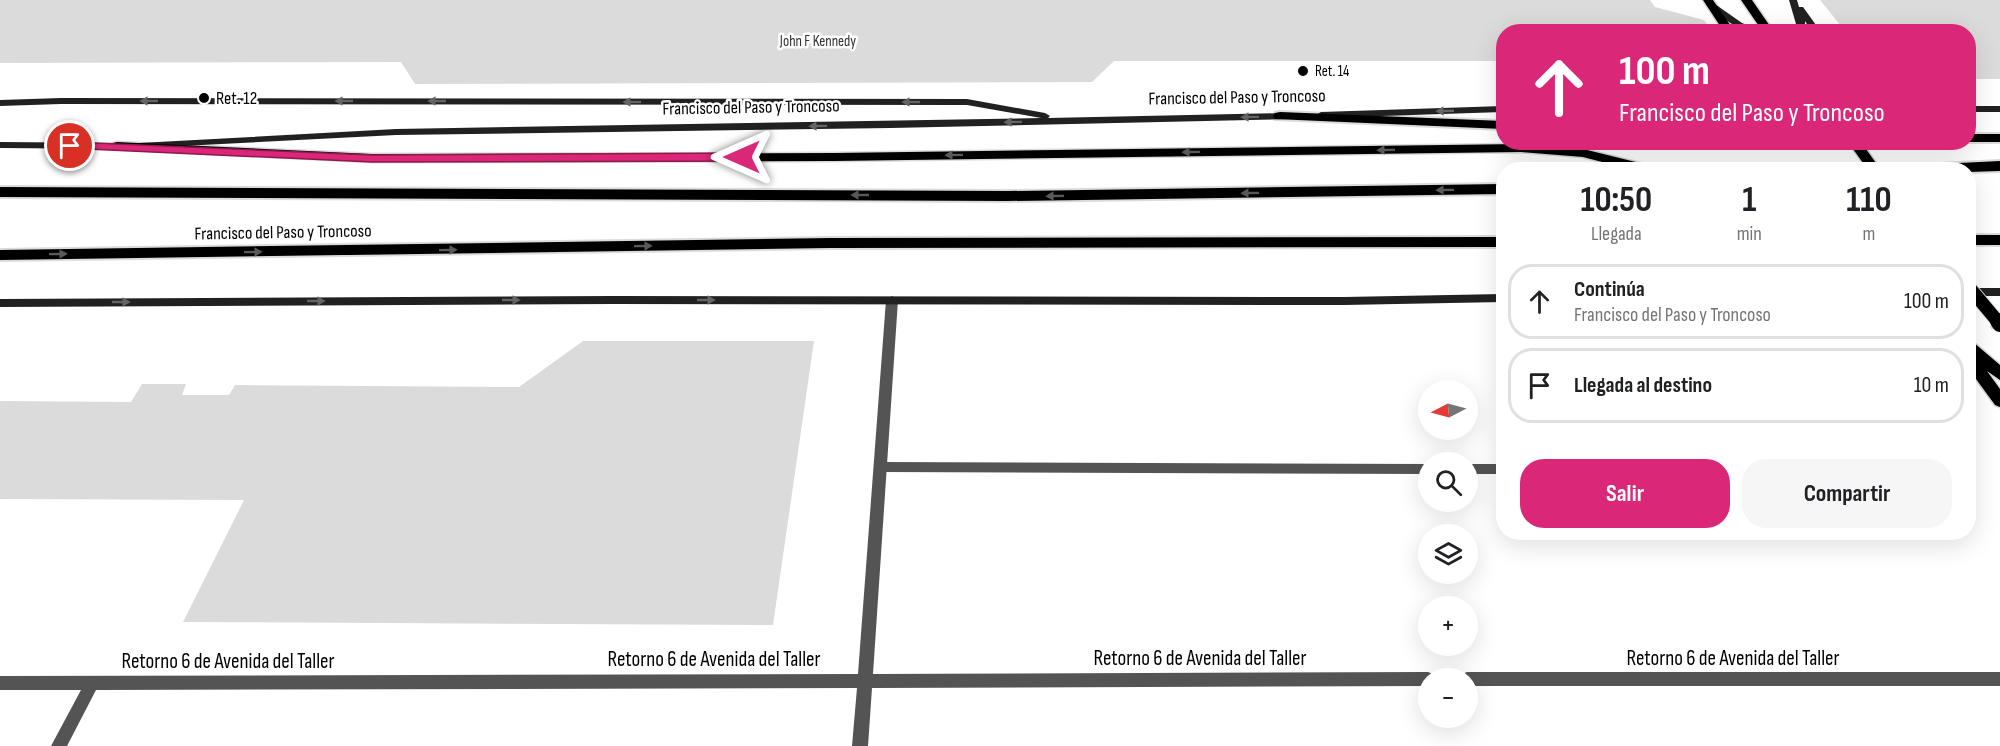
<!DOCTYPE html>
<html lang="es">
<meta charset="utf-8">
<style>
:root{--surface:#fff;--page:#f6f6f6;--text:#202124;--muted:#757577;--line:#e0e0e0;--accent:#db2777}
body{margin:0;font-family:"Sofia Sans Condensed",sans-serif;background:var(--page);color:var(--text);height:100vh;display:flex;flex-direction:column;font-size:22px;white-space:nowrap}
*{box-sizing:border-box;margin:0}
p{font-size:20px;color:var(--muted)}
.icon{flex:none;width:33px;height:33px;fill:none;stroke:currentColor;stroke-width:2;stroke-linecap:round;stroke-linejoin:round}
.map{position:relative;flex:1;overflow:hidden}
.details{position:absolute;left:1496px;top:162px;width:480px;height:378px;display:flex;flex-direction:column;background:var(--surface);border-radius:24px;box-shadow:0 6px 24px #0002}
.details>*{flex:none}
.hud{position:absolute;left:1496px;top:24px;width:480px;height:126px;border-radius:24px;box-shadow:0 6px 24px #0002;background:#db2777;color:#fff;overflow:hidden}
.needle{width:39px;rotate:264deg}
.fabs{position:absolute;left:1418px;top:380px;display:grid;gap:12px}
.fabs a{display:grid;place-items:center;width:60px;height:60px;border-radius:50%;background:var(--surface);box-shadow:0 6px 24px #0002;font-size:30px}
.pin{position:absolute;display:grid;place-items:center;width:51px;height:51px;color:#fff;margin:-26px;border:3px solid #fff;border-radius:50%;box-shadow:0 2px 6px #0007}
.me{position:absolute;width:66px;margin:-33px;rotate:270deg;stroke-linejoin:round;filter:drop-shadow(0 0 4px #0008)}
.turn{display:flex;align-items:center;gap:21px;height:126px;padding:0 24px;font-size:27px}
.turn .icon{width:78px;height:78px;stroke-width:2.5}
.turn b{display:block;font-size:42px;line-height:51px}
.eta{display:flex;justify-content:space-evenly;align-items:center;height:102px;text-align:center}
.eta b{font-size:36px;font-weight:700;line-height:42px}
.cta{display:flex;gap:12px;margin-top:auto;padding:12px 24px}
.cta a{flex:1;height:69px;border-radius:24px;background:var(--accent);color:#fff;font-size:24px;font-weight:700;line-height:69px;text-align:center}
.cta a+a{background:var(--page);color:var(--text)}
ul{padding:0;list-style:none}
li{display:flex;align-items:center;gap:18px;height:75px;margin:0 12px 9px;padding:0 12px;border:3px solid var(--line);border-radius:24px}
li div{flex:1}
li b{display:block;font-size:22px}
li em{font-style:normal}
.map>svg:first-child{display:block}
.green{fill:#dbdbdb}
.lines{fill:none;stroke-linecap:round;stroke-linejoin:round}
.primary-casing{stroke:#dbdbdb;stroke-width:3}
.trunk-casing{stroke:#dbdbdb;stroke-width:4}
.service{fill:#545454;fill-rule:evenodd}
.minor{fill:#545454;fill-rule:evenodd}
.secondary{fill:#212121;fill-rule:evenodd}
.primary{fill:#000;fill-rule:evenodd}
.trunk{fill:#000;fill-rule:evenodd}
.primary-bridge-far1-casing{stroke:#dbdbdb;stroke-width:15;stroke-linecap:butt}
.primary-bridge-casing{stroke:#dbdbdb;stroke-width:20;stroke-linecap:butt}
.primary-bridge-far1{stroke:#000;stroke-width:13}
.primary-bridge{stroke:#000;stroke-width:16}
.oneway{fill:#646464}
.oneway2{fill:#595959}
.route{fill:#db2777;stroke:#8e194d;stroke-width:1.5}
.poi-dot{fill:#000;stroke:#fff;stroke-width:2}
.labels{text-anchor:middle;stroke-width:5;stroke-linejoin:round;paint-order:stroke}
.far-park-label{font-size:15px;fill:#323232;stroke:#fff}
.far-poi-label{font-size:15px;fill:#000;stroke:#fff;text-anchor:start}
.street-label{font-size:18px;fill:#000;stroke:#fff}
.poi-label{font-size:18px;fill:#000;stroke:#fff;text-anchor:start}
.near-street-label{font-size:21px;fill:#000;stroke:#fff}
</style>
<div class="map">
<svg width="2000" height="746" viewBox="0 0 2000 746">
<rect width="100%" height="100%" fill="#fff"/>
<g class="green">
<polygon points="0,0 1650,0 1655,7 1704,20 1712,31 1503,32 1503,61 1114,61 1092,82 415,84 401,62 0,63"/>
<polygon points="1820,0 2000,0 2000,79 1968,79 1968,32 1845,31"/>
<polygon points="583,341 814,341 773,625 183,622 244,500 0,499 0,401 131,402 142,384 186,384 182,395 229,395 235,385 519,387"/>
</g>
<g class="lines">
<g class="primary-casing">
<g id="primary">
<polygon points="1703,0 1713,0 1735,32 1724,32"/>
<polygon points="1741,0 1752,0 1774,32 1763,32"/>
<polygon points="117,142 372,154 834,153 1521,144 1583,149 1652,166 1658,170 1633,170 1583,157 1521,152 834,161 372,162 113,149 111,146 113,143"/>
<polygon points="1848,142 1861,142 1881,170 1868,170"/>
<polygon points="1968,340 1973,342 2000,365 2000,380 1987,371 2000,389 2000,407 1995,405 1968,368"/>
</g>
</g>
<g class="trunk-casing">
<g id="trunk">
<polygon points="1280,112 1503,121 1503,129 1275,119 1273,116 1275,113"/>
<rect x="1968" y="134" width="32" height="8"/>
<polygon points="2000,161 2000,171 1968,172 1968,170 1911,170 1918,165"/>
<polygon points="1503,184 1503,194 1008,201 0,197 0,187 1008,191"/>
<rect x="1968" y="235" width="32" height="10"/>
<polygon points="1503,237 1503,247 830,248 0,260 0,250 830,238"/>
</g>
</g>
<g class="service">
<polygon points="881,462 1428,464 1428,474 881,472 876,471 875,467 876,463"/>
<rect x="1467" y="464" width="36" height="10"/>
</g>
<g class="minor">
<polygon points="892,296 898,300 873,674 1428,672 1433,674 1435,678 1428,678 1428,686 872,688 868,746 852,746 857,688 96,690 67,746 51,746 81,690 0,690 0,676 858,674 886,300"/>
<polygon points="1467,672 2000,672 2000,686 1467,686 1467,678 1460,678 1462,674"/>
</g>
<g class="secondary">
<polygon points="1789,0 1797,0 1799,7 1803,7 1821,32 1812,32 1805,21 1805,24 1799,32 1781,32 1792,28 1796,24"/>
<path d="M1712 2 1742 23 1764 32C1738 32 1729 22 1709 7V3Z"/>
<polygon points="61,98 967,99 1045,113 1050,116 1048,118 1289,113 1294,116 1289,119 891,128 396,135 143,148 138,145 139,143 396,129 1041,118 967,105 61,104 0,106 0,100"/>
<polygon points="1503,106 1503,112 1321,118 1316,115 1321,112"/>
<rect x="1968" y="106" width="32" height="6"/>
<polygon points="0,142 125,143 130,146 125,149 0,148"/>
<rect x="1968" y="288" width="32" height="8"/>
<polygon points="1503,294 1503,302 1344,305 613,304 0,307 0,299 613,296 1344,297"/>
</g>
<use href="#primary" class="primary"/>
<use href="#trunk" class="trunk"/>
<g class="primary-bridge-far1-casing">
<polyline id="primary-bridge-far1" points="1968,286 1999,323"/>
</g>
<g class="primary-bridge-casing">
<polyline id="primary-bridge" points="1998,321 2000,324"/>
</g>
<use href="#primary-bridge-far1" class="primary-bridge-far1"/>
<use href="#primary-bridge" class="primary-bridge"/>
</g>
<defs><path id="oneway-solid" d="M-6-.8H1V-3.2L6.5 0L1 3.2V.8H-6Z" transform="scale(1.5)"/></defs>
<g class="oneway">
<use href="#oneway-solid" transform="translate(149 101) rotate(-180)"/>
<use href="#oneway-solid" transform="translate(344 101) rotate(-180)"/>
<use href="#oneway-solid" transform="translate(437 101) rotate(-180)"/>
<use href="#oneway-solid" transform="translate(632 102) rotate(-180)"/>
<use href="#oneway-solid" transform="translate(911 102) rotate(-180)"/>
<use href="#oneway-solid" transform="translate(1445 111) rotate(178)"/>
<use href="#oneway-solid" transform="translate(1250 117) rotate(179)"/>
<use href="#oneway-solid" transform="translate(1013 122) rotate(179)"/>
<use href="#oneway-solid" transform="translate(818 126) rotate(179)"/>
<use href="#oneway-solid" transform="translate(511 300)"/>
<use href="#oneway-solid" transform="translate(706 300)"/>
<use href="#oneway-solid" transform="translate(316 301)"/>
<use href="#oneway-solid" transform="translate(121 302)"/>
</g>
<g class="oneway2">
<use href="#oneway-solid" transform="translate(1386 150) rotate(179)"/>
<use href="#oneway-solid" transform="translate(1191 152) rotate(179)"/>
<use href="#oneway-solid" transform="translate(954 155) rotate(179)"/>
<use href="#oneway-solid" transform="translate(1445 190) rotate(179)"/>
<use href="#oneway-solid" transform="translate(1250 193) rotate(179)"/>
<use href="#oneway-solid" transform="translate(860 195) rotate(-180)"/>
<use href="#oneway-solid" transform="translate(1055 196) rotate(179)"/>
<use href="#oneway-solid" transform="translate(643 246) rotate(-1)"/>
<use href="#oneway-solid" transform="translate(448 250) rotate(-1)"/>
<use href="#oneway-solid" transform="translate(253 252) rotate(-1)"/>
<use href="#oneway-solid" transform="translate(58 254) rotate(-1)"/>
</g>
<polygon class="route" points="70,142 372,155 742,153 748,157 742,161 372,162 66,148 66,143"/>
<g class="poi-dot">
<circle cx="1303" cy="71" r="6"/>
<circle cx="204" cy="98" r="6"/>
</g>
<g class="labels">
<g class="far-park-label">
<text x="818" y="46">John F Kennedy</text>
</g>
<g class="far-poi-label">
<text x="1315" y="76">Ret. 14</text>
</g>
<g class="street-label">
<text transform="translate(1237 97) rotate(-1)" y="6">Francisco del Paso y Troncoso</text>
<text transform="translate(751 107) rotate(-1)" y="6">Francisco del Paso y Troncoso</text>
<text transform="translate(283 232) rotate(-1)" y="6">Francisco del Paso y Troncoso</text>
</g>
<g class="poi-label">
<text x="216" y="104">Ret. 12</text>
</g>
<g class="near-street-label">
<text x="1200" y="665">Retorno 6 de Avenida del Taller</text>
<text x="1733" y="665">Retorno 6 de Avenida del Taller</text>
<text x="714" y="666">Retorno 6 de Avenida del Taller</text>
<text x="228" y="668">Retorno 6 de Avenida del Taller</text>
</g>
</g>
</svg>
<div class="fabs">
<a><svg class="needle" viewBox="-14 -14 28 28"><path d="M0-13l5 13h-10z" fill="#e53935"/><path d="M0 13l5-13h-10z" fill="#757577"/></svg></a>
<a><svg class="icon" aria-label="search" viewBox="0 0 24 24"><circle cx="10" cy="10" r="6"/><path d="M15 15l6 6"/></svg></a>
<a><svg class="icon" aria-label="layers" viewBox="0 0 24 24"><path d="M12 4l9 5-9 5-9-5zM3 14l9 5 9-5"/></svg></a>
<a>+</a>
<a>−</a>
</div>
<div class="pin" style="left:70px;top:146px;background:#d93025"><svg class="icon" aria-label="arrive" viewBox="0 0 24 24"><path d="M6 21V4h12l-3 4 3 4H6"/></svg></div>
<svg class="me" style="left:742px;top:157px" viewBox="-20 -20 40 40"><path d="M0-17L14 15 0 8-14 15z" fill="#db2777" stroke="#fff" stroke-width="4"/></svg>
<div class="hud">
<div class="turn"><svg class="icon" aria-label="ahead" viewBox="0 0 24 24"><path d="M12 20V5M6 11l6-6 6 6"/></svg><div><b>100 m</b>Francisco del Paso y Troncoso</div></div>
</div>
<section class="details">
<div class="eta">
<div><b>10:50</b><p>Llegada</p></div>
<div><b>1</b><p>min</p></div>
<div><b>110</b><p>m</p></div>
</div>
<ul>
<li><svg class="icon" aria-label="ahead" viewBox="0 0 24 24"><path d="M12 20V5M6 11l6-6 6 6"/></svg><div><b>Continúa</b><p>Francisco del Paso y Troncoso</p></div><em>100 m</em></li>
<li><svg class="icon" aria-label="arrive" viewBox="0 0 24 24"><path d="M6 21V4h12l-3 4 3 4H6"/></svg><div><b>Llegada al destino</b></div><em>10 m</em></li>
</ul>
<div class="cta"><a>Salir</a><a>Compartir</a></div>
</section>
</div>
